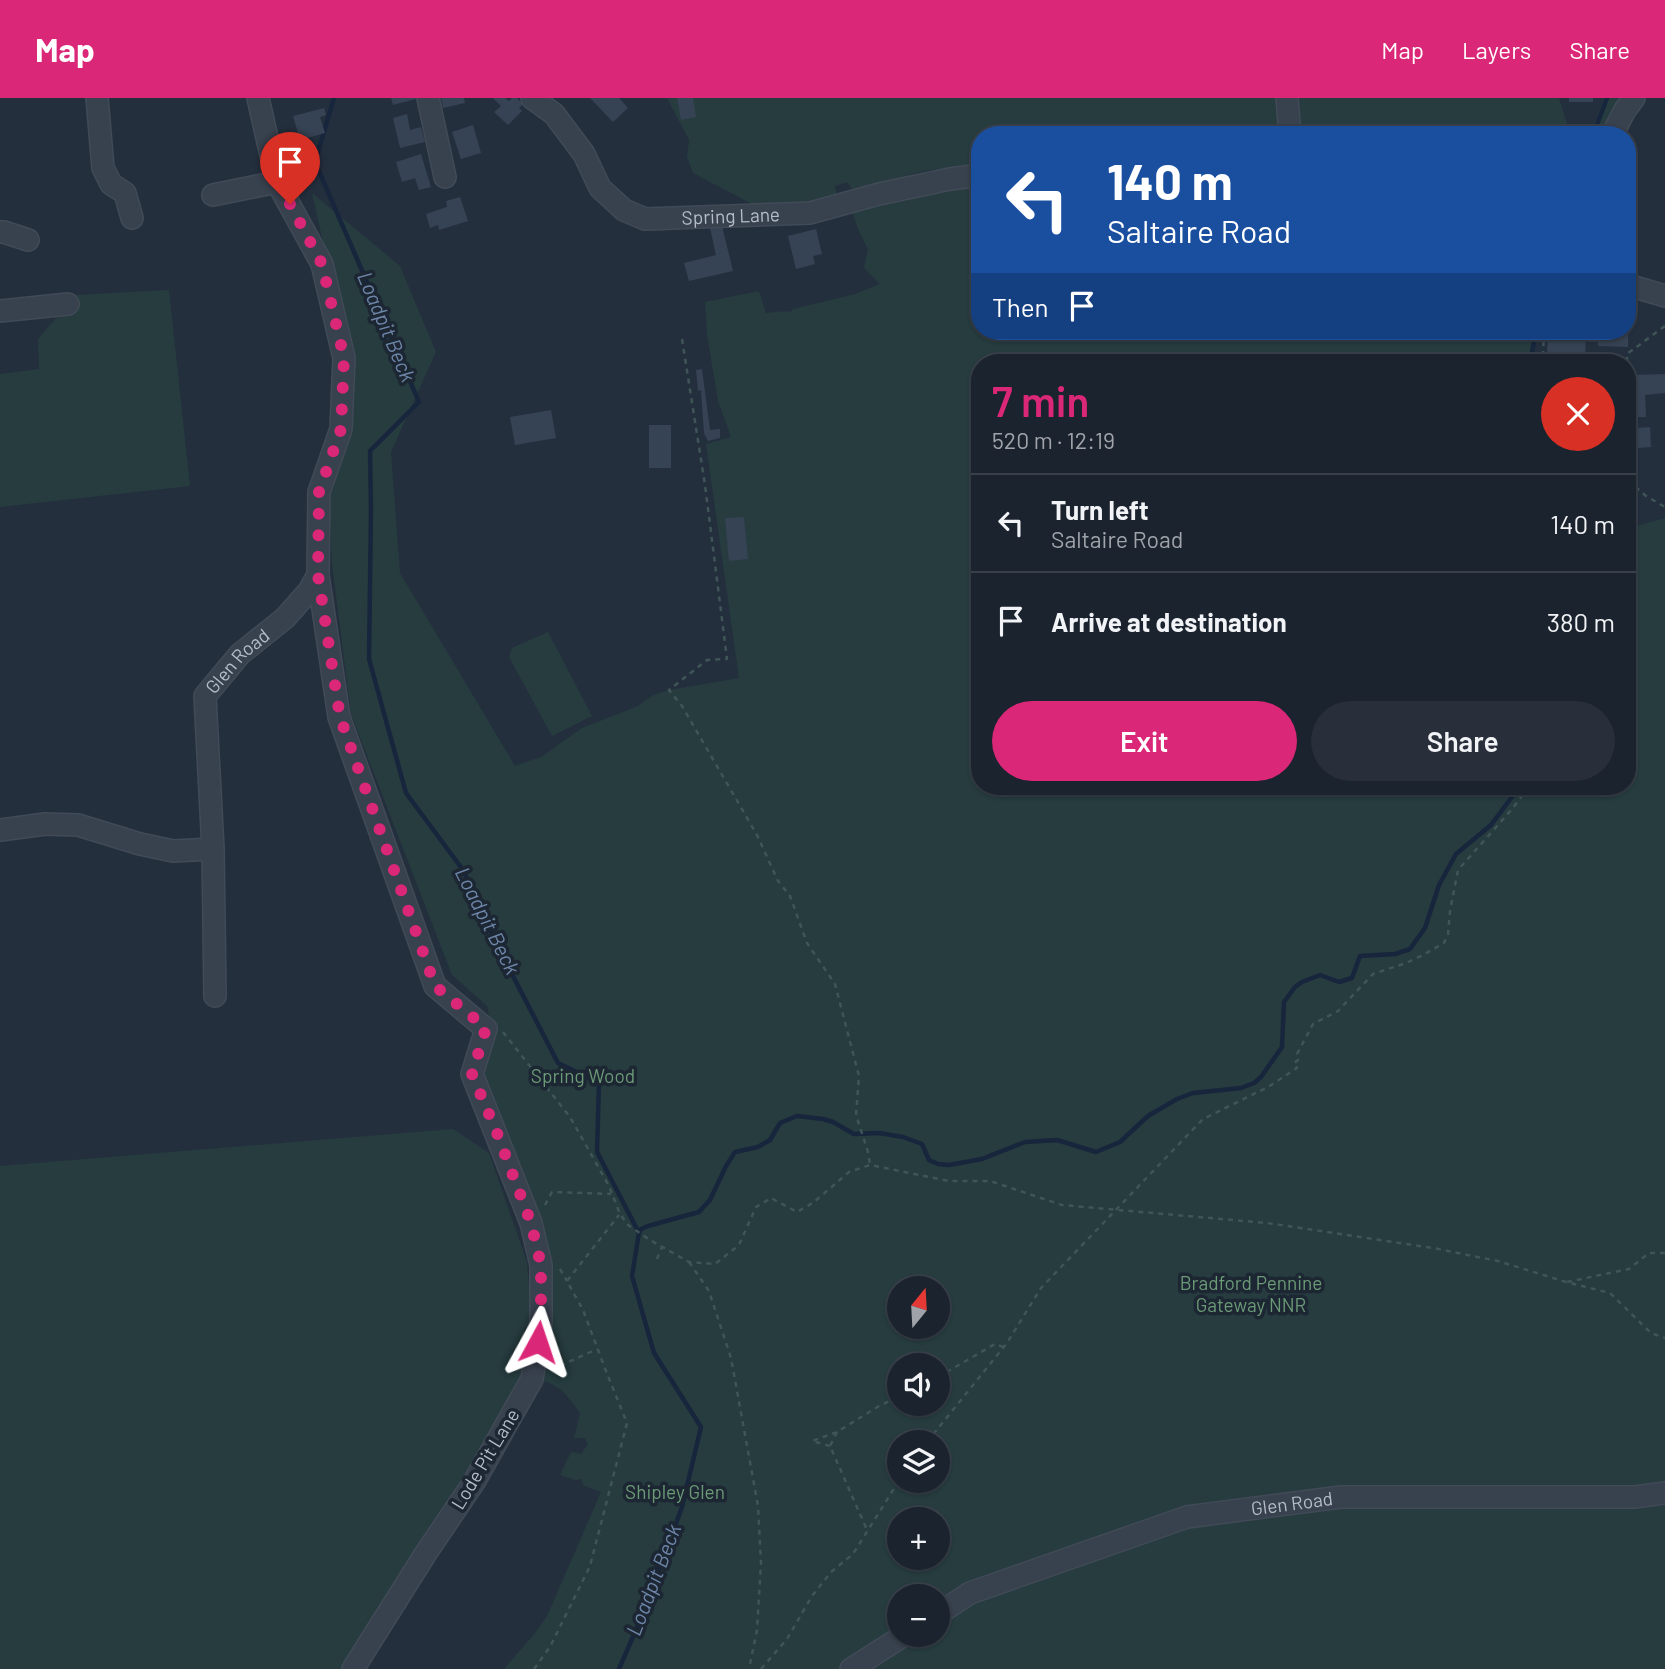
<!DOCTYPE html>
<meta charset="utf-8">
<style>
:root{--surface:#1b232e;--page:#282f3a;--text:#f1f3f6;--muted:#a0a4aa;--line:#39404a;--accent:#db2777}
body{margin:0;font-family:Barlow,sans-serif;background:var(--page);color:var(--text);height:100vh;display:flex;flex-direction:column;font-size:26px;white-space:nowrap}
*{box-sizing:border-box;margin:0}
p{font-size:23px;color:var(--muted)}
.icon{flex:none;width:38px;height:38px;fill:none;stroke:currentColor;stroke-width:2;stroke-linecap:round;stroke-linejoin:round}
.map{position:relative;flex:1;overflow:hidden}
.details{position:absolute;left:971px;top:256px;width:665px;height:441px;display:flex;flex-direction:column;background:var(--surface);border-radius:28px;box-shadow:0 2px 5px #0004,0 0 0 2px var(--line)}
.details>*{flex:none}
.top-card{position:absolute;left:971px;top:28px;width:665px;height:214px;border-radius:28px;box-shadow:0 2px 5px #0004,0 0 0 2px var(--line);background:#1a4fa0;color:#fff;overflow:hidden}
.needle{width:46px;rotate:18deg}
.tools{position:absolute;left:887px;top:1178px;display:grid;gap:14px}
.tools a{display:grid;place-items:center;width:63px;height:63px;border-radius:50%;background:var(--surface);box-shadow:0 2px 5px #0004,0 0 0 2px var(--line);font-size:35px}
.pin{position:absolute;display:grid;place-items:center;width:60px;height:60px;color:#fff;margin:-72px -30px;border-radius:50% 50% 50% 0;rotate:-45deg;box-shadow:0 0 7px #0007}
.pin .icon{rotate:45deg}
.me{position:absolute;width:77px;margin:-38px;rotate:5deg;stroke-linejoin:round;filter:drop-shadow(0 0 5px #0008)}
.turn{display:flex;align-items:center;gap:24px;height:147px;padding:0 21px;font-size:32px}
.turn .icon{width:91px;height:91px;stroke-width:2.5}
.turn b{display:block;font-size:49px;line-height:60px}
.then{display:flex;align-items:center;height:66px;padding:0 21px;background:#0003;gap:14px;font-size:26px}
.round{display:grid;place-items:center;flex:none;width:74px;height:74px;border-radius:37px;background:var(--page)}
.head{display:flex;align-items:center;justify-content:space-between;height:119px;padding:0 21px}
h1{font-size:42px;font-weight:600;line-height:52px;color:var(--accent)}
.cta{display:flex;gap:14px;margin-top:auto;padding:14px 21px}
.cta a{flex:1;height:80px;border-radius:42px;background:var(--accent);color:#fff;font-size:28px;font-weight:600;line-height:80px;text-align:center}
.cta a+a{background:var(--page);color:var(--text)}
ul{padding:0;list-style:none}
li{display:flex;align-items:center;gap:21px;height:98px;padding:0 21px;border-top:2px solid var(--line)}
li div{flex:1}
li b{display:block;font-size:26px}
li em{font-style:normal}
header{display:flex;align-items:center;gap:42px;box-sizing:border-box;height:98px;padding:0 35px;background:var(--accent);color:#fff}
header strong{font-size:33px}
nav{display:flex;gap:38px;margin-inline-start:auto;font-size:24px}
.map>svg:first-child{display:block}
.green{fill:#263c3f;fill-rule:evenodd}
.lines{fill:none;stroke-linecap:round;stroke-linejoin:round}
.stream{stroke:#17263c;stroke-width:4.5}
.building{fill:#364354}
.minor-casing{stroke:#414a57;stroke-width:24}
.path{stroke:#3f5557;stroke-width:2.5;stroke-dasharray:5 5;stroke-linecap:butt}
.minor{stroke:#38414e;stroke-width:21}
.route{stroke:#db2777;stroke-width:12;stroke-dasharray:0 21.6}
.labels{text-anchor:middle;stroke-width:7;stroke-linejoin:round;paint-order:stroke}
.street-label{font-size:19px;fill:#b4bcc9;stroke:#1d2633}
.park-label{font-size:19px;fill:#6b9a76;stroke:#1d2633}
.water-label{font-size:21px;font-style:italic;fill:#6d86a8;stroke:#1d2633}
</style>
<header>
<strong>Map</strong>
<nav><a>Map</a><a>Layers</a><a>Share</a></nav>
</header>
<div class="map">
<svg width="1665" height="1571" viewBox="0 0 1665 1571">
<rect width="100%" height="100%" fill="#242f3e"/>
<g class="green">
<polygon points="667,0 1280,0 1284,37 980,37 980,65 919,74 853,94 848,84 835,88 837,99 824,103 752,106 693,75 687,59 689,42"/>
<polygon points="1292,0 1559,0 1570,35 1594,27 1604,0 1628,0 1608,37 1296,37"/>
<path d="M980 85V233H1534L1532 264H980V688H1628V430L1665 420V1571H504L535 1535 547 1518 601 1394 584 1388 581 1381 575 1382 560 1377 571 1354 581 1356 588 1346 585 1340H574L580 1315C564 1294 563 1289 538 1281L545 1204 479 982 494 939 487 908 452 877 351 616 332 466 329 402 350 339 353 278 312 95 400 168 436 254 391 354 400 475 515 668 541 659 582 630 638 608 653 597 669 592 739 580 706 346 731 339 718 303 707 237 705 204 759 193 766 215 788 213 790 215 793 211 855 196 880 186 864 170 868 151 858 131 852 113 902 97ZM900 1190H938V1228H900ZM900 1267H938V1306H900ZM900 1344H938V1382H900ZM900 1421H938V1460H900ZM900 1498H938V1536H900Z"/>
<polygon points="169,192 190,388 0,409 0,276 39,271 38,241 76,197"/>
<polygon points="548,534 592,618 552,638 509,559 512,550"/>
<polygon points="453,1031 489,1055 527,1164 532,1221 524,1281 343,1571 0,1571 0,1068"/>
</g>
<g class="lines">
<g class="stream">
<polyline points="334,0 315,64 419,304 370,353 371,411 369,561 406,695 463,772 501,855 558,965 599,985 597,1054 639,1135 632,1178 654,1255 701,1329 682,1409 646,1509 619,1571"/>
<polyline points="1593,37 1607,0"/>
<polyline points="1535,264 1532,254 1536,233"/>
<polyline points="1628,623 1631,623"/>
<polyline points="639,1135 641,1131 648,1128 699,1114 710,1102 726,1068 735,1054 758,1049 763,1046 770,1042 780,1025 797,1018 823,1021 833,1024 854,1036 879,1035 903,1039 922,1046 929,1062 938,1066 949,1067 982,1061 1025,1044 1057,1042 1096,1054 1120,1044 1148,1018 1177,1001 1193,995 1241,990 1254,985 1261,979 1282,949 1284,904 1295,889 1302,884 1320,877 1339,884 1352,880 1360,858 1395,856 1410,851 1425,830 1439,787 1456,756 1491,727 1520,688"/>
</g>
</g>
<g class="building">
<polygon points="391,0 416,0 416,1 393,7"/>
<polygon points="441,0 464,0 465,5 443,10"/>
<polygon points="493,0 505,0 509,3 512,0 517,0 523,6 519,10 522,13 508,27 494,14 501,8"/>
<polygon points="590,0 619,0 628,10 613,24"/>
<polygon points="677,0 693,0 696,19 681,22"/>
<rect x="1569" y="0" width="24" height="4"/>
<polygon points="324,10 326,17 320,19 325,35 300,42 293,18"/>
<polygon points="407,16 410,32 421,29 425,44 400,50 393,20"/>
<polygon points="473,27 481,55 461,61 452,34"/>
<polygon points="421,56 431,89 419,92 415,80 402,84 396,64"/>
<polygon points="460,99 468,123 439,132 438,127 430,130 426,116 447,109 446,103"/>
<polygon points="722,128 733,173 689,183 684,165 716,157 710,130"/>
<polygon points="816,131 822,156 813,158 815,166 796,171 788,138"/>
<polygon points="1548,233 1586,233 1585,260 1547,258"/>
<polygon points="1598,233 1628,233 1628,249 1598,248"/>
<polygon points="702,271 710,332 720,331 720,340 708,343 704,335 701,292 698,293 696,272"/>
<polygon points="1665,276 1665,295 1645,297 1646,319 1636,319 1634,277"/>
<polygon points="551,312 556,340 515,347 510,319"/>
<rect x="649" y="327" width="22" height="43"/>
<polygon points="1650,329 1651,349 1638,350 1637,330"/>
<polygon points="744,419 748,461 729,463 725,420"/>
</g>
<g class="lines">
<g class="minor-casing">
<g id="minor">
<polyline points="97,0 103,70 111,86 125,95 132,120"/>
<polyline points="258,0 277,84 322,166 344,260 341,331 319,394 318,477 339,619 435,888 486,931 472,976 531,1125 541,1167 541,1225 532,1281 474,1384 426,1455 353,1571"/>
<polyline points="428,0 445,79"/>
<path id="s1" d="M532 0 554 16 584 56 600 90 624 112 645 121 810 115 879 96 950 81 980 77"/>
<polyline points="1287,0 1290,37"/>
<polyline points="1612,37 1625,12 1634,0"/>
<polyline points="213,97 277,84"/>
<polyline points="0,134 4,134 28,142"/>
<polyline points="1628,187 1665,198"/>
<polyline points="0,213 68,206"/>
<polyline points="0,732 45,726 78,727 140,746 173,753 213,751"/>
<path id="s2" d="M215 898 213 751 205 598 240 556 285 520 309 493 318 477"/>
<path id="s3" d="M938 1516 970 1495 1187 1419 1341 1399H1635L1665 1395"/>
<polyline points="851,1571 906,1536"/>
</g>
</g>
<g class="path">
<polyline points="1544,233 1543,257 1548,264"/>
<polyline points="682,241 705,387 727,561 707,562 669,592 682,608 757,737 778,783 790,798 807,845 835,886 859,978 856,1017 868,1054 870,1067"/>
<polyline points="1627,264 1627,256 1665,228"/>
<polyline points="1628,267 1631,337 1628,343"/>
<polyline points="1628,382 1646,398 1665,409"/>
<polyline points="503,934 570,1019 609,1088 620,1116 628,1127 650,1142 689,1164 715,1166 739,1147 756,1109 771,1100 797,1114 814,1104 849,1074 870,1067 949,1083 990,1083 1062,1107 1267,1125 1433,1150 1498,1163 1566,1184 1610,1195 1651,1235 1665,1240"/>
<polyline points="545,1107 552,1094 611,1096"/>
<polyline points="657,1161 662,1149"/>
<polyline points="689,1164 709,1193 731,1260 758,1408 761,1465 757,1532 749,1571"/>
<polyline points="560,1171 567,1183"/>
<polyline points="1567,1184 1629,1171 1649,1155 1665,1155"/>
<polyline points="551,1272 597,1251"/>
<polyline points="938,1279 995,1246 1003,1249"/>
<polyline points="837,1334 830,1348 867,1432"/>
<polyline points="927,1344 1007,1245 1041,1190 1203,1021 1268,989 1297,970 1294,965 1298,962 1297,956 1313,926 1338,913 1373,876 1406,865 1423,857 1444,845 1448,836 1450,813 1458,772 1513,710 1529,688"/>
<polyline points="830,1348 812,1343 837,1334 879,1308 900,1298"/>
<polyline points="534,1571 550,1549 590,1468 627,1325 606,1273 583,1212 567,1183 619,1117"/>
<polyline points="761,1571 787,1541 812,1498 831,1474 853,1456 900,1381"/>
</g>
<use href="#minor" class="minor"/>
</g>
<g class="lines">
<polyline class="route" points="290,106 322,166 344,260 341,331 319,394 318,477 340,619 435,888 486,930 472,976 497,1035 531,1125 541,1167 541,1225 538,1244"/>
</g>
<g class="labels">
<g class="street-label">
<text dy="7" stroke="none"><textPath href="#s1" startOffset="256">Spring Lane</textPath></text>
<text dy="7" stroke="none"><textPath href="#s2" startOffset="348">Glen Road</textPath></text>
<text transform="translate(485 1361) rotate(-59)" y="7">Lode Pit Lane</text>
<text dy="7" stroke="none"><textPath href="#s3" startOffset="374">Glen Road</textPath></text>
</g>
<g class="park-label">
<text x="583" y="985">Spring Wood</text>
<text x="1251" y="1192">Bradford Pennine<tspan x="1251" dy="22">Gateway NNR</tspan></text>
<text x="675" y="1401">Shipley Glen</text>
</g>
<g class="water-label">
<text transform="translate(386 229) rotate(67)" y="7">Loadpit Beck</text>
<text transform="translate(487 823) rotate(63)" y="7">Loadpit Beck</text>
<text transform="translate(654 1482) rotate(-69)" y="7">Loadpit Beck</text>
</g>
</g>
</svg>
<div class="tools">
<a><svg class="needle" viewBox="-14 -14 28 28"><path d="M0-13l5 13h-10z" fill="#e53935"/><path d="M0 13l5-13h-10z" fill="#a0a4aa"/></svg></a>
<a><svg class="icon" aria-label="sound" viewBox="0 0 24 24"><path d="M4 9h4l5-4v14l-5-4H4zM17 9q2 3 0 6"/></svg></a>
<a><svg class="icon" aria-label="layers" viewBox="0 0 24 24"><path d="M12 4l9 5-9 5-9-5zM3 14l9 5 9-5"/></svg></a>
<a>+</a>
<a>−</a>
</div>
<div class="pin" style="left:290px;top:106px;background:#d93025"><svg class="icon" aria-label="arrive" viewBox="0 0 24 24"><path d="M6 21V4h12l-3 4 3 4H6"/></svg></div>
<svg class="me" style="left:538px;top:1244px" viewBox="-20 -20 40 40"><path d="M0-17L14 15 0 8-14 15z" fill="#db2777" stroke="#fff" stroke-width="4"/></svg>
<div class="top-card">
<div class="turn"><svg class="icon" aria-label="left" viewBox="0 0 24 24"><path d="M17 20v-9H6M10 6l-5 5 5 5"/></svg><div><b>140 m</b>Saltaire Road</div></div>
<div class="then">Then<svg class="icon" aria-label="arrive" viewBox="0 0 24 24"><path d="M6 21V4h12l-3 4 3 4H6"/></svg></div>
</div>
<section class="details">
<div class="head"><div><h1>7 min</h1><p>520 m · 12:19</p></div><a class="round" style="background:#d93025;color:#fff"><svg class="icon" aria-label="close" viewBox="0 0 24 24"><path d="M6 6l12 12M18 6L6 18"/></svg></a></div>
<ul>
<li><svg class="icon" aria-label="left" viewBox="0 0 24 24"><path d="M17 20v-9H6M10 6l-5 5 5 5"/></svg><div><b>Turn left</b><p>Saltaire Road</p></div><em>140 m</em></li>
<li><svg class="icon" aria-label="arrive" viewBox="0 0 24 24"><path d="M6 21V4h12l-3 4 3 4H6"/></svg><div><b>Arrive at destination</b></div><em>380 m</em></li>
</ul>
<div class="cta"><a>Exit</a><a>Share</a></div>
</section>
</div>
